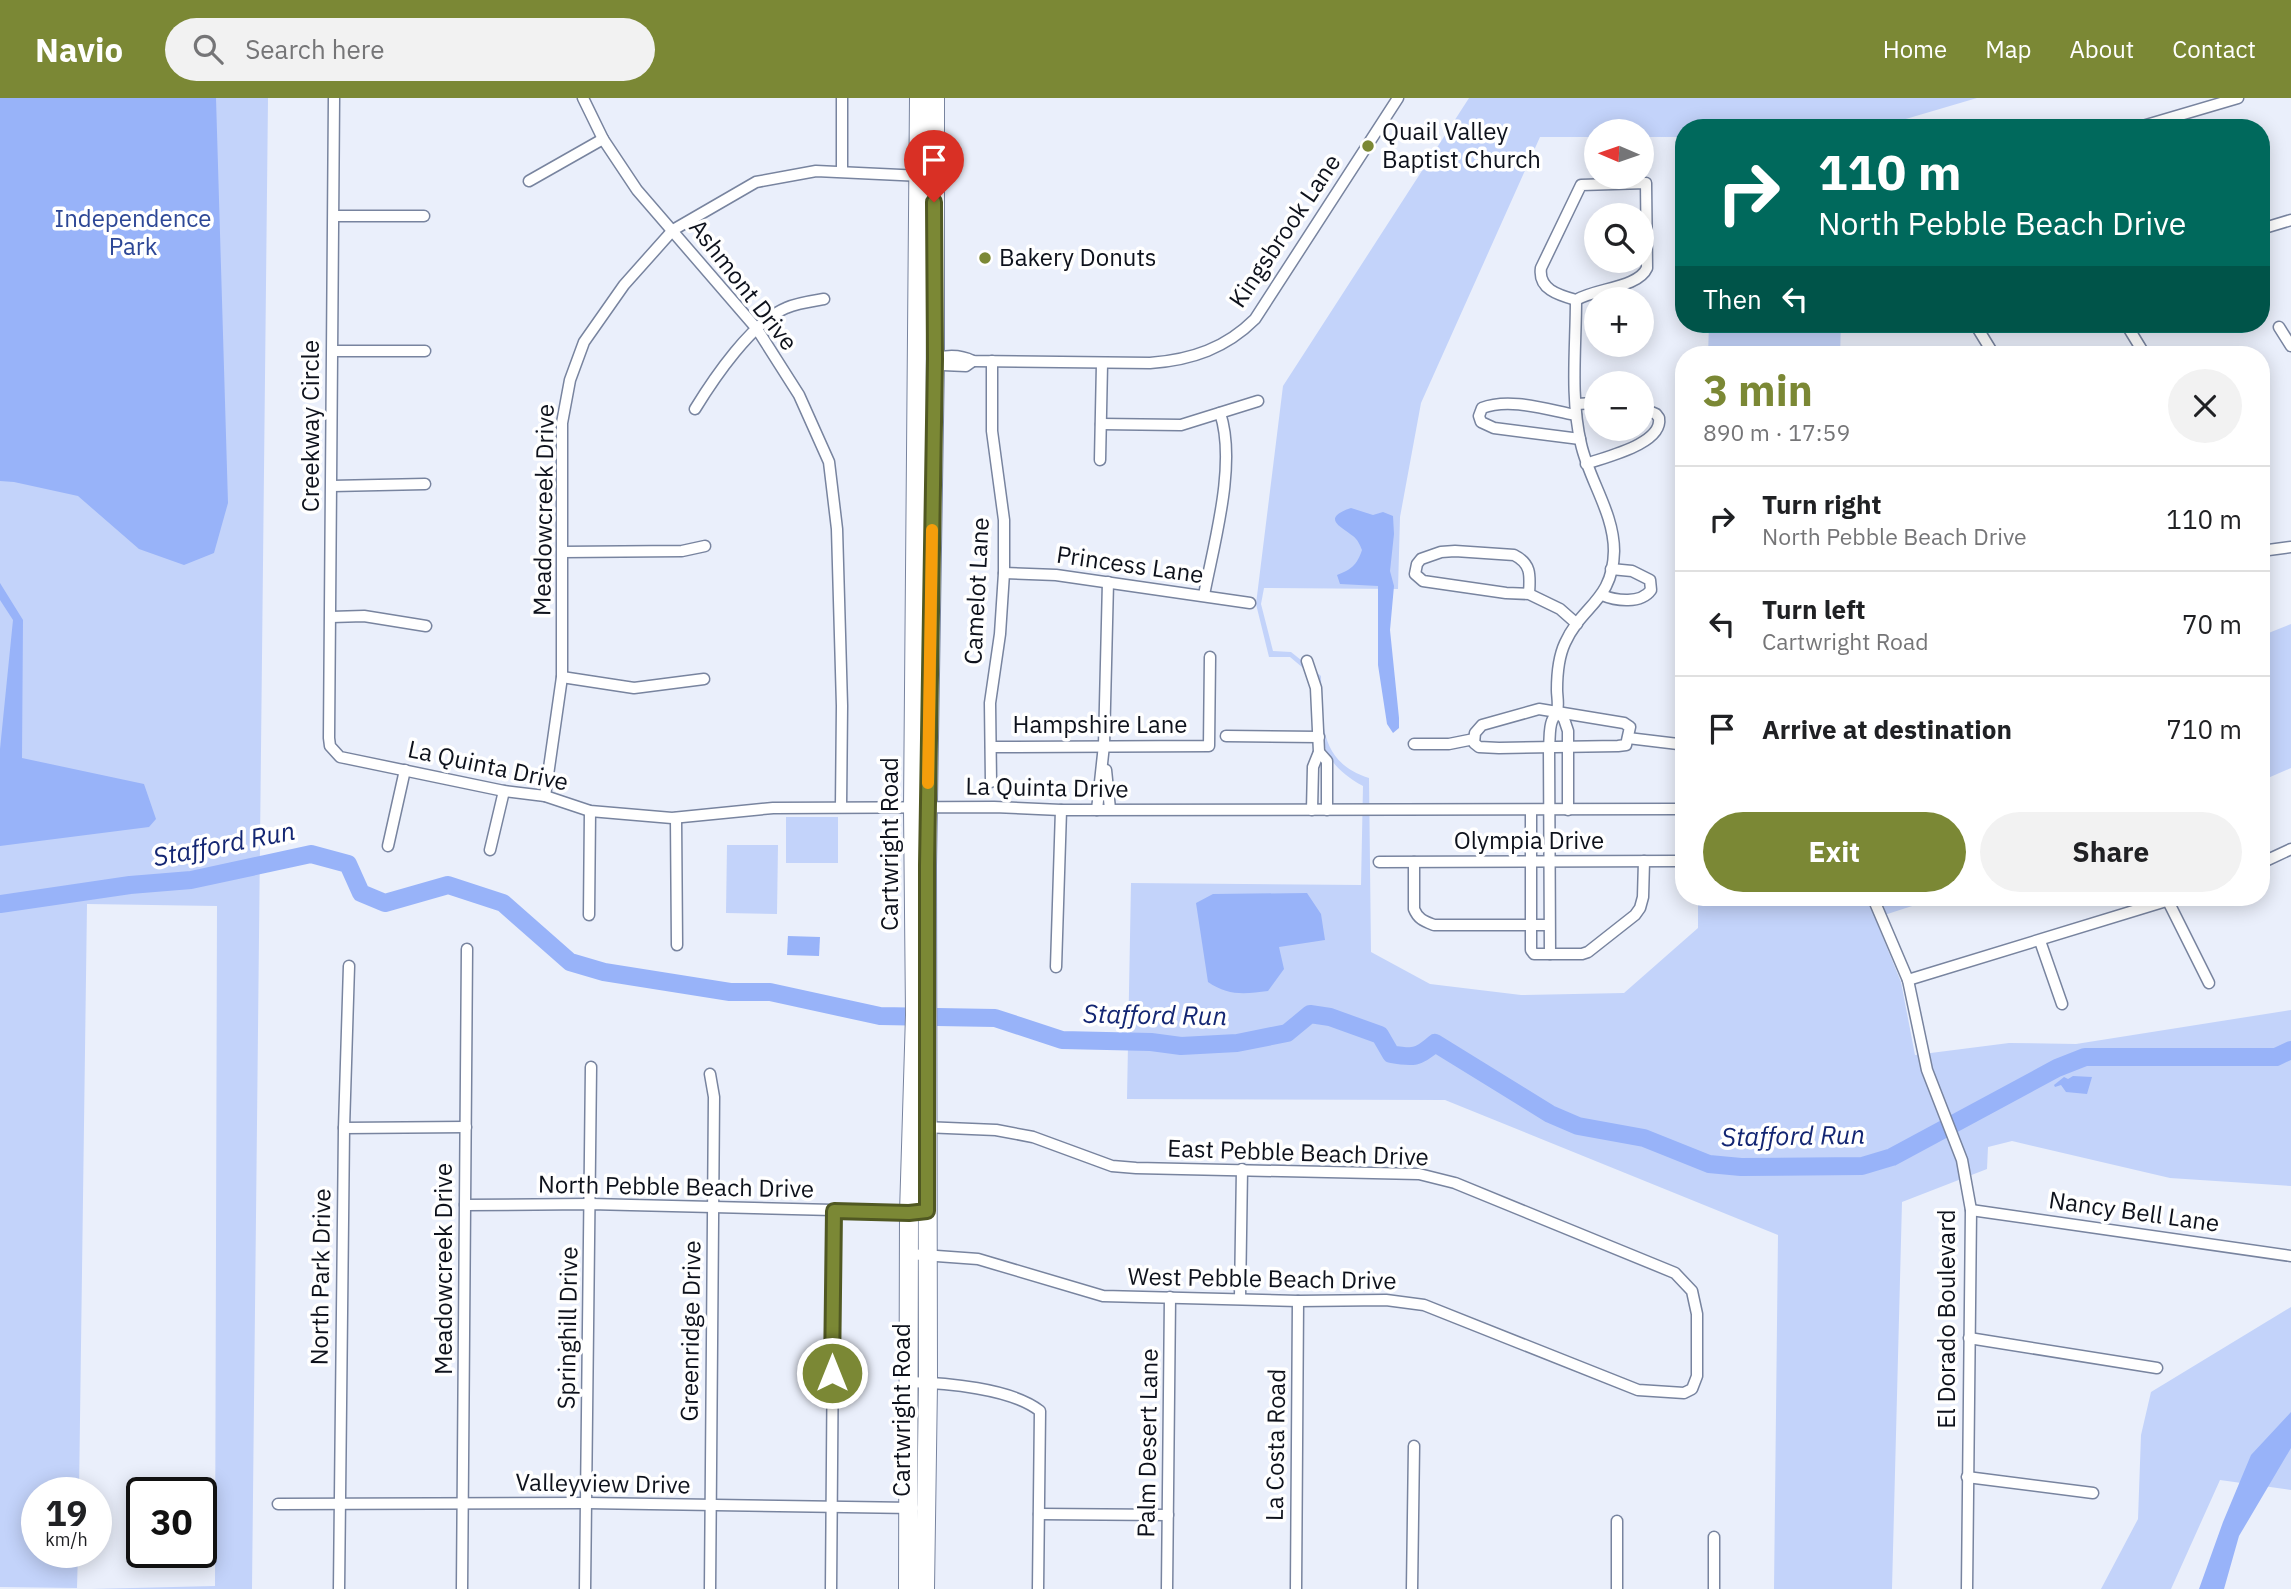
<!DOCTYPE html>
<meta charset="utf-8">
<style>
:root{--surface:#fff;--page:#f2f2f2;--text:#202124;--muted:#757577;--line:#e0e0e0;--accent:#7b8835}
body{margin:0;font-family:"IBM Plex Sans",sans-serif;background:var(--page);color:var(--text);height:100vh;display:flex;flex-direction:column;font-size:26px;white-space:nowrap}
*{box-sizing:border-box;margin:0}
p{font-size:23px;color:var(--muted)}
.icon{flex:none;width:38px;height:38px;fill:none;stroke:currentColor;stroke-width:2;stroke-linecap:round;stroke-linejoin:round}
.map{position:relative;flex:1;overflow:hidden}
.sheet{position:absolute;left:1675px;top:248px;width:595px;height:560px;display:flex;flex-direction:column;background:var(--surface);border-radius:28px;box-shadow:0 4px 18px #0003}
.sheet>*{flex:none}
.guide{position:absolute;left:1675px;top:21px;width:595px;height:214px;border-radius:28px;box-shadow:0 4px 18px #0003;background:#00695c;color:#fff;overflow:hidden}
.needle{width:46px;rotate:272deg}
.controls{position:absolute;left:1584px;top:21px;display:grid;gap:14px}
.controls a{display:grid;place-items:center;width:70px;height:70px;border-radius:50%;background:var(--surface);box-shadow:0 4px 18px #0003;font-size:35px}
.speed{position:absolute;left:21px;top:1379px;display:flex;gap:14px;font-size:35px;font-weight:700;text-align:center}
.speed>*{display:grid;place-content:center;width:91px;height:91px;border-radius:50%;background:var(--surface);box-shadow:0 4px 18px #0003;line-height:1}
.speed small{font-size:18px;font-weight:400}
.speed .limit{border:4px solid #111;border-radius:10px;background:#fff;color:#111}
.pin{position:absolute;display:grid;place-items:center;width:60px;height:60px;color:#fff;margin:-72px -30px;border-radius:50% 50% 50% 0;rotate:-45deg;box-shadow:0 0 7px #0007}
.pin .icon{rotate:45deg}
.me{position:absolute;width:77px;margin:-38px;rotate:0deg;stroke-linejoin:round;filter:drop-shadow(0 0 5px #0008)}
.turn{display:flex;align-items:center;gap:24px;height:147px;padding:0 28px;font-size:32px}
.turn .icon{width:91px;height:91px;stroke-width:2.5}
.turn b{display:block;font-size:49px;line-height:60px}
.then{display:flex;align-items:center;height:66px;padding:0 28px;background:#0003;gap:14px;font-size:26px}
.round{display:grid;place-items:center;flex:none;width:74px;height:74px;border-radius:37px;background:var(--page)}
.headline{display:flex;align-items:center;justify-content:space-between;height:119px;padding:0 28px}
h1{font-size:42px;font-weight:700;line-height:52px;color:var(--accent)}
.action{display:flex;gap:14px;margin-top:auto;padding:14px 28px}
.action a{flex:1;height:80px;border-radius:42px;background:var(--accent);color:#fff;font-size:28px;font-weight:700;line-height:80px;text-align:center}
.action a+a{background:var(--page);color:var(--text)}
ul{padding:0;list-style:none}
li{display:flex;align-items:center;gap:21px;height:105px;padding:0 28px;border-top:2px solid var(--line)}
li div{flex:1}
li b{display:block;font-size:26px}
li em{font-style:normal}
header{display:flex;align-items:center;gap:42px;box-sizing:border-box;height:98px;padding:0 35px;background:var(--accent);color:#fff}
header strong{font-size:33px}
nav{display:flex;gap:38px;margin-inline-start:auto;font-size:24px}
.search{width:490px;height:63px;background:var(--page);display:flex;align-items:center;gap:18px;box-sizing:border-box;padding:0 24px;border-radius:38px;color:var(--muted);font-size:26px}
.map>svg:first-child{display:block}
.green{fill:#c3d3fa}
.water{fill:#98b3f9}
.lines{fill:none;stroke-linecap:round;stroke-linejoin:round}
.river{stroke:#98b3f9;stroke-width:18}
.minor-casing{stroke:#78849f;stroke-width:13}
.primary-casing{stroke:#78849f;stroke-width:20}
.minor{stroke:#fff;stroke-width:10}
.primary{stroke:#fff;stroke-width:18}
.route-casing{stroke:#505822;stroke-width:18}
.route{stroke:#7b8835;stroke-width:12}
.slow{stroke:#f59e0b;stroke-width:12}
.poi-dot{fill:#7b8835;stroke:#fff;stroke-width:2.5}
.labels{text-anchor:middle;stroke-width:7;stroke-linejoin:round;paint-order:stroke}
.poi-label{font-size:24px;fill:#0e121c;stroke:#fff;text-anchor:start}
.park-label{font-size:24px;fill:#2d4796;stroke:#fff}
.street-label{font-size:24px;fill:#0e121c;stroke:#fff}
.water-label{font-size:26px;font-style:italic;fill:#132673;stroke:#fff}
</style>
<header>
<strong>Navio</strong>
<div class="search"><svg class="icon" aria-label="search" viewBox="0 0 24 24"><circle cx="10" cy="10" r="6"/><path d="M15 15l6 6"/></svg>Search here</div>
<nav><a>Home</a><a>Map</a><a>About</a><a>Contact</a></nav>
</header>
<div class="map">
<svg width="2291" height="1491" viewBox="0 0 2291 1491">
<rect width="100%" height="100%" fill="#eaeffb"/>
<g class="green">
<polygon points="0,0 268,0 252,1491 91,1491 215,1488 217,808 87,806 79,1395 37,1395 37,1454 78,1454 77,1490 0,1489"/>
<path d="M1469 0H1977L1899 23 1853 30H1684L1683 39H1642V33H1596V39H1540L1421 305 1400 419 1398 491 1264 490 1261 506 1273 553 1291 554 1321 578C1322 622 1318 664 1369 680L1371 854 1430 886 1521 897 1624 895 1698 830V800H1937L1875 820 1901 884 1915 957 2009 945 2076 946 2291 912V1088L2170 1080 2012 1043 1988 1049 1987 1071 1902 1104 1892 1491H1774L1778 1137 1445 1002 1127 1001 1131 785 1361 787 1363 688C1313 661 1321 630 1315 580L1290 559H1269L1256 506 1283 288Z"/>
<polygon points="1709,226 1841,226 1840,257 1708,257"/>
<polygon points="2291,526 2291,670 2261,683 2261,538"/>
<rect x="786" y="719" width="52" height="46"/>
<polygon points="727,747 778,747 777,816 726,815"/>
<polygon points="2291,1209 2291,1392 2220,1382 2171,1491 2101,1491 2138,1421 2141,1337 2151,1294"/>
</g>
<g class="water">
<polygon points="0,0 216,0 228,405 214,455 184,467 139,451 78,398 14,384 0,383"/>
<path d="M1351 410 1373 417 1383 414 1393 418 1394 436 1390 473 1394 488 1390 532 1399 620V630L1393 635 1387 626 1378 567V488L1340 486 1337 477C1351 472 1357 467 1362 452 1360 447 1358 442 1353 438 1340 428 1321 420 1351 410Z"/>
<polygon points="0,485 23,522 22,660 144,686 156,721 149,729 0,748 0,651 13,522 0,502"/>
<path d="M1307 795 1321 816 1325 842 1279 849 1284 871 1268 893C1245 896 1228 898 1208 884L1196 805 1213 796Z"/>
<polygon points="788,838 820,839 819,858 787,857"/>
<polygon points="2073,978 2092,979 2087,996 2066,994 2061,987 2055,989 2054,987 2064,979 2068,981"/>
<polygon points="2291,1314 2291,1350 2239,1438 2224,1491 2199,1491 2223,1424 2251,1357"/>
</g>
<g class="lines">
<path class="river" d="M0 806 130 787 191 782 311 756 348 766 361 795 385 805 448 787 503 805 570 864 604 874 730 894H770L880 918 995 920 1062 942 1151 944 1181 948 1237 945 1287 935 1310 916 1330 919 1380 937 1391 956C1413 960 1418 960 1435 945L1550 1016 1578 1028 1644 1040 1709 1066 1741 1069 1862 1068 1892 1059 2057 970 2085 959H2276L2291 952"/>
<g class="minor-casing">
<g id="minor">
<polyline points="334,0 329,640 330,648 340,659 504,693 545,698 590,713 672,720 773,710 994,709 1061,712 1684,711"/>
<polyline points="583,0 603,41 637,92 757,231 799,297 829,364 837,431 842,608 841,709"/>
<polyline points="842,0 842,73"/>
<polyline points="2136,30 2238,0"/>
<polyline points="529,83 603,41"/>
<path d="M1646 85 1647 170C1638 190 1596 190 1576 202 1558 197 1538 191 1541 170L1581 87Z"/>
<polyline points="334,118 424,118"/>
<polyline points="2261,131 2291,122"/>
<polyline points="1975,226 1994,257"/>
<polyline points="2126,226 2145,257"/>
<polyline points="2279,229 2291,248"/>
<polyline points="333,253 425,253"/>
<path d="M933 261C946 257 959 256 973 263L1150 265C1192 262 1226 250 1255 221L1398 0"/>
<polyline points="935,261 943,267 966,268 973,263"/>
<polyline points="1576,306 1596,305"/>
<path d="M695 311C714 280 752 224 786 210 797 205 812 203 824 201"/>
<path d="M1576 317C1548 312 1510 299 1482 310L1479 318 1481 324 1494 330 1580 341"/>
<polyline points="1101,326 1181,327 1258,303"/>
<polyline points="1100,362 1102,266"/>
<path d="M1586 366C1605 359 1663 346 1659 320L1656 316 1642 310"/>
<polyline points="332,388 425,386"/>
<polyline points="2261,453 2291,449"/>
<polyline points="563,454 682,453 705,448"/>
<polyline points="1004,475 1056,477 1250,505"/>
<path d="M1529 496C1530 478 1532 466 1514 457L1455 453 1441 454 1421 461 1417 466 1415 476 1423 483 1506 495 1529 496 1560 511 1577 526"/>
<path d="M1204 497C1214 445 1237 365 1220 315"/>
<path d="M1602 497C1616 503 1641 506 1651 492L1650 482 1632 473 1611 471"/>
<polyline points="331,519 364,518 426,528"/>
<polyline points="1307,563 1316,590 1319,654 1313,669 1312,712"/>
<polyline points="562,579 634,590 704,581"/>
<polygon points="1539,611 1624,625 1630,629 1626,647 1618,648 1499,650 1479,649 1474,645 1475,635 1482,627"/>
<polyline points="1557,613 1564,621 1568,633 1568,712"/>
<polyline points="1226,638 1319,639"/>
<polyline points="1628,640 1678,646"/>
<polyline points="1414,646 1449,646 1474,641"/>
<polyline points="991,649 1209,648 1210,559"/>
<polyline points="1319,654 1327,663 1327,712"/>
<polyline points="1106,672 1110,711"/>
<polyline points="991,684 990,605 1000,536 1004,475 1004,422 992,333 992,263"/>
<polyline points="545,698 562,579 562,325 570,282 584,244 624,187 673,132 756,84 816,73 922,78"/>
<polyline points="1097,712 1104,647 1108,484"/>
<polyline points="1531,712 1531,852 1534,856 1582,856 1588,854 1635,817 1640,810 1643,799 1644,763"/>
<polyline points="676,720 677,847"/>
<polyline points="388,748 405,672"/>
<polyline points="490,752 504,693"/>
<polyline points="1379,764 1679,763"/>
<path d="M1414 764V811C1418 821 1424 823 1434 827H1549"/>
<polyline points="2261,765 2291,751"/>
<polyline points="1873,800 1908,882 1927,972 1962,1062 1971,1112 1967,1491"/>
<polyline points="2168,803 2209,885"/>
<polyline points="589,817 590,713"/>
<polyline points="2040,843 2062,906"/>
<path d="M1550 856 1549 649C1550 641 1549 630 1552 623 1552 622 1557 614 1557 613 1559 607 1557 598 1557 592 1557 576 1558 560 1565 545 1582 507 1613 503 1614 453 1614 415 1589 382 1581 346 1570 299 1576 249 1576 202"/>
<polyline points="1056,869 1061,712"/>
<polyline points="1908,882 2176,800"/>
<polyline points="344,1030 466,1029"/>
<polyline points="465,1107 590,1106 914,1114"/>
<polyline points="1971,1112 2291,1158"/>
<polyline points="909,1156 978,1161 1103,1198 1298,1203 1386,1202 1424,1207 1638,1292 1684,1295 1692,1291 1697,1278 1697,1216 1692,1193 1675,1175 1455,1085 1419,1076 1136,1070 1112,1068 1033,1039 996,1032 923,1029"/>
<polyline points="1240,1200 1242,1071"/>
<polyline points="1969,1240 2157,1270"/>
<path d="M908 1284C945 1285 1011 1290 1040 1313L1038 1491"/>
<polyline points="1967,1379 2093,1395"/>
<polyline points="278,1406 586,1405 913,1410"/>
<polyline points="1039,1416 1168,1417"/>
<polyline points="1714,1439 1714,1491"/>
<polyline points="339,1491 344,1030 349,868"/>
<polyline points="462,1491 467,851"/>
<polyline points="585,1491 591,969"/>
<polyline points="710,1491 714,999 710,976"/>
<polyline points="831,1491 834,1113"/>
<polyline points="1167,1491 1170,1199"/>
<polyline points="1296,1491 1298,1203"/>
<polyline points="1412,1491 1414,1348"/>
<polyline points="1617,1491 1617,1423"/>
</g>
</g>
<g class="primary-casing">
<g id="primary">
<polyline points="908,1491 909,1115 915,917 913,711 919,0"/>
<polyline points="925,1491 928,1285 927,767 935,261 935,0"/>
</g>
</g>
<use href="#minor" class="minor"/>
<use href="#primary" class="primary"/>
</g>
<g class="lines">
<g class="route-casing">
<polyline id="route" points="832,1275 834,1113 909,1115 927,1113 927,767 935,261 934,104"/>
</g>
<use href="#route" class="route"/>
<polyline class="slow" points="928,685 932,432"/>
</g>
<g class="poi-dot">
<circle cx="1368" cy="48" r="7"/>
<circle cx="985" cy="160" r="7"/>
</g>
<g class="labels">
<g class="poi-label">
<text x="1382" y="42">Quail Valley<tspan x="1382" dy="28">Baptist Church</tspan></text>
<text x="999" y="168">Bakery Donuts</text>
</g>
<g class="park-label">
<text x="133" y="129">Independence<tspan x="133" dy="28">Park</tspan></text>
</g>
<g class="street-label">
<text transform="translate(1285 133) rotate(-56)" y="8">Kingsbrook Lane</text>
<text transform="translate(743 187) rotate(52)" y="8">Ashmont Drive</text>
<text transform="translate(311 328) rotate(-90)" y="8">Creekway Circle</text>
<text transform="translate(544 412) rotate(-89)" y="8">Meadowcreek Drive</text>
<text transform="translate(1130 467) rotate(8)" y="8">Princess Lane</text>
<text transform="translate(977 493) rotate(-87)" y="8">Camelot Lane</text>
<text x="1100" y="635">Hampshire Lane</text>
<text transform="translate(488 668) rotate(12)" y="8">La Quinta Drive</text>
<text transform="translate(1047 690) rotate(1)" y="8">La Quinta Drive</text>
<text x="1529" y="751">Olympia Drive</text>
<text transform="translate(890 746) rotate(-90)" y="8">Cartwright Road</text>
<text transform="translate(1298 1055) rotate(2)" y="8">East Pebble Beach Drive</text>
<text transform="translate(676 1089) rotate(1)" y="8">North Pebble Beach Drive</text>
<text transform="translate(2134 1114) rotate(8)" y="8">Nancy Bell Lane</text>
<text transform="translate(444 1171) rotate(-90)" y="8">Meadowcreek Drive</text>
<text transform="translate(321 1179) rotate(-89)" y="8">North Park Drive</text>
<text transform="translate(1262 1181) rotate(1)" y="8">West Pebble Beach Drive</text>
<text transform="translate(1947 1221) rotate(-90)" y="8">El Dorado Boulevard</text>
<text transform="translate(568 1230) rotate(-89)" y="8">Springhill Drive</text>
<text transform="translate(691 1233) rotate(-89)" y="8">Greenridge Drive</text>
<text transform="translate(902 1312) rotate(-90)" y="8">Cartwright Road</text>
<text transform="translate(1148 1345) rotate(-89)" y="8">Palm Desert Lane</text>
<text transform="translate(1276 1347) rotate(-89)" y="8">La Costa Road</text>
<text transform="translate(603 1386) rotate(1)" y="8">Valleyview Drive</text>
</g>
<g class="water-label">
<text transform="translate(224 746) rotate(-11)" y="9">Stafford Run</text>
<text transform="translate(1155 917) rotate(1)" y="9">Stafford Run</text>
<text transform="translate(1793 1038) rotate(-1)" y="9">Stafford Run</text>
</g>
</g>
</svg>
<div class="controls">
<a><svg class="needle" viewBox="-14 -14 28 28"><path d="M0-13l5 13h-10z" fill="#e53935"/><path d="M0 13l5-13h-10z" fill="#757577"/></svg></a>
<a><svg class="icon" aria-label="search" viewBox="0 0 24 24"><circle cx="10" cy="10" r="6"/><path d="M15 15l6 6"/></svg></a>
<a>+</a>
<a>−</a>
</div>
<div class="speed"><div>19<small>km/h</small></div><div class="limit">30</div></div>
<div class="pin" style="left:934px;top:104px;background:#d93025"><svg class="icon" aria-label="arrive" viewBox="0 0 24 24"><path d="M6 21V4h12l-3 4 3 4H6"/></svg></div>
<svg class="me" style="left:832px;top:1275px" viewBox="-20 -20 40 40"><circle r="17" fill="#7b8835" stroke="#fff" stroke-width="3"/><path d="M0-11L8 9 0 5-8 9z" fill="#fff"/></svg>
<div class="guide">
<div class="turn"><svg class="icon" aria-label="right" viewBox="0 0 24 24"><path d="M7 20v-9h11M14 6l5 5-5 5"/></svg><div><b>110 m</b>North Pebble Beach Drive</div></div>
<div class="then">Then<svg class="icon" aria-label="left" viewBox="0 0 24 24"><path d="M17 20v-9H6M10 6l-5 5 5 5"/></svg></div>
</div>
<section class="sheet">
<div class="headline"><div><h1>3 min</h1><p>890 m · 17:59</p></div><a class="round"><svg class="icon" aria-label="close" viewBox="0 0 24 24"><path d="M6 6l12 12M18 6L6 18"/></svg></a></div>
<ul>
<li><svg class="icon" aria-label="right" viewBox="0 0 24 24"><path d="M7 20v-9h11M14 6l5 5-5 5"/></svg><div><b>Turn right</b><p>North Pebble Beach Drive</p></div><em>110 m</em></li>
<li><svg class="icon" aria-label="left" viewBox="0 0 24 24"><path d="M17 20v-9H6M10 6l-5 5 5 5"/></svg><div><b>Turn left</b><p>Cartwright Road</p></div><em>70 m</em></li>
<li><svg class="icon" aria-label="arrive" viewBox="0 0 24 24"><path d="M6 21V4h12l-3 4 3 4H6"/></svg><div><b>Arrive at destination</b></div><em>710 m</em></li>
</ul>
<div class="action"><a>Exit</a><a>Share</a></div>
</section>
</div>
